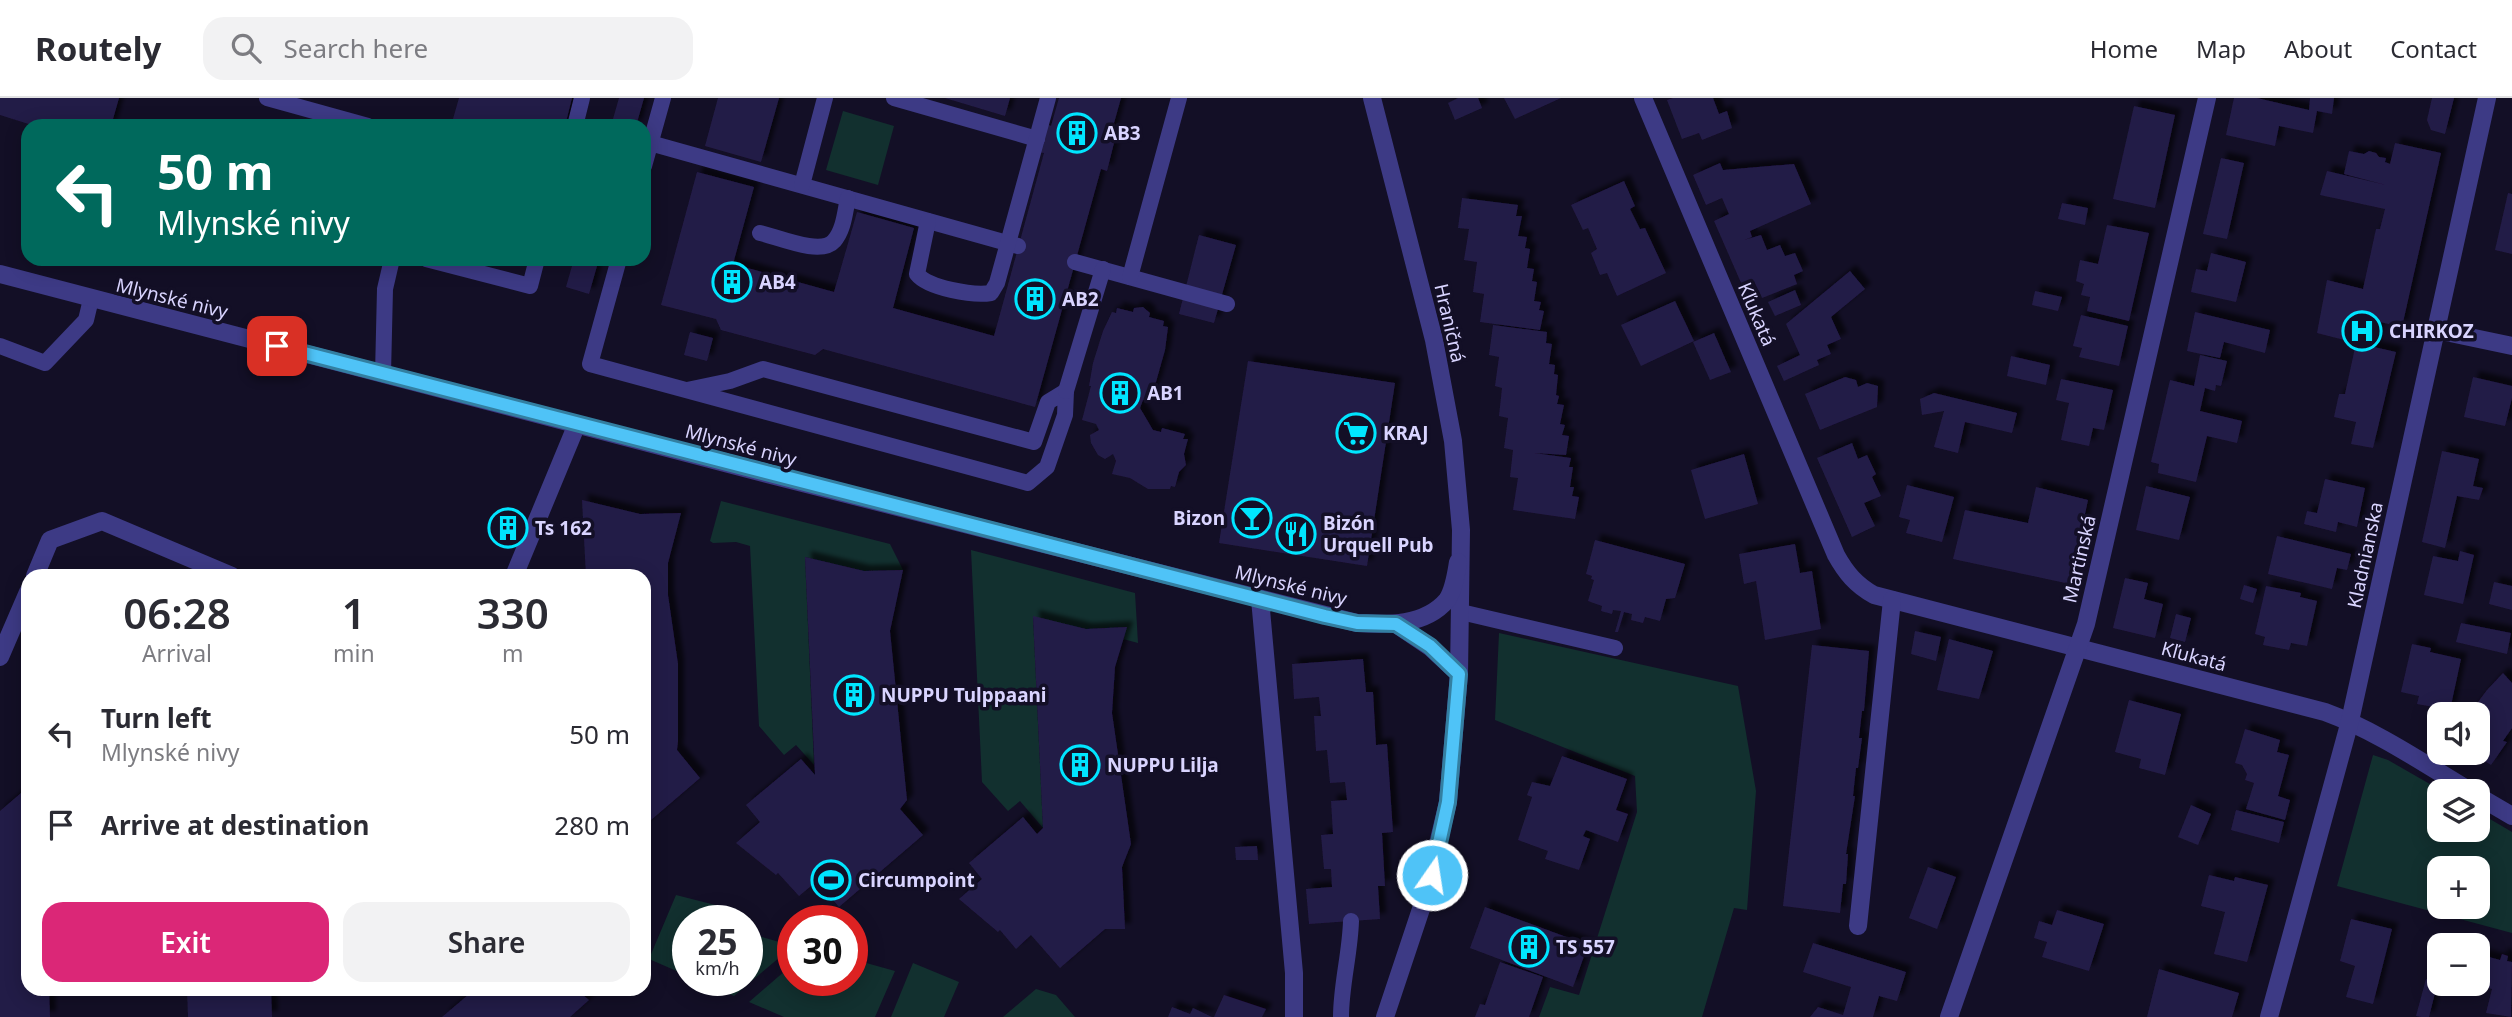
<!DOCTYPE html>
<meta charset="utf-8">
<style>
:root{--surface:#fff;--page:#f2f2f3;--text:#2b2b33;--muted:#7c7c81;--line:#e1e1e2;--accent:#db2777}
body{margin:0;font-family:"Noto Sans",sans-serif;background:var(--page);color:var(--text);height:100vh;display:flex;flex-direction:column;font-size:26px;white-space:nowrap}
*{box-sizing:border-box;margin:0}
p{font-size:23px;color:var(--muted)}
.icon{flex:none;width:38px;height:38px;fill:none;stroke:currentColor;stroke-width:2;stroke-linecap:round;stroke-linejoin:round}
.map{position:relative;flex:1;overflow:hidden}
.side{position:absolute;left:21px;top:471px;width:630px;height:427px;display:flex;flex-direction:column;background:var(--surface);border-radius:21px;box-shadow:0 4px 18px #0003}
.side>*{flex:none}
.top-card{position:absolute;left:21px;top:21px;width:630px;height:147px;border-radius:21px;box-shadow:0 4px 18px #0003;background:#00695c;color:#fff;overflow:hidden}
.tools{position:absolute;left:2427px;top:604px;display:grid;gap:14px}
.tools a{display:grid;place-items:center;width:63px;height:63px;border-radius:14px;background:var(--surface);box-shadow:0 4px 18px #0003;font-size:35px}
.speed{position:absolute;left:672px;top:807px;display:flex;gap:14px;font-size:35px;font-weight:700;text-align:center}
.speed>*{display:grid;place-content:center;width:91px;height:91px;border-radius:50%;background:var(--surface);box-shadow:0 4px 18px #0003;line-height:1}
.speed small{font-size:18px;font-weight:400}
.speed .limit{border:10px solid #d22;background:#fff;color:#111}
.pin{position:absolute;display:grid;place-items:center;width:60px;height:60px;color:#fff;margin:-30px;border-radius:14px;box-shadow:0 4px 10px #0006}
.me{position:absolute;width:77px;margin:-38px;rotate:13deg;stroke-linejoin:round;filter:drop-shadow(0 0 5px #0008)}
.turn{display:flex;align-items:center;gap:24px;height:147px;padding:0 21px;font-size:32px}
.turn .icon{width:91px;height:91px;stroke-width:2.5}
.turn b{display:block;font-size:49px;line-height:60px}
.eta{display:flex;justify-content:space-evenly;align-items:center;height:119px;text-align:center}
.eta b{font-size:42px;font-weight:600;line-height:49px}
.button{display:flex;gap:14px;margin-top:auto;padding:14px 21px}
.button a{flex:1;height:80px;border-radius:21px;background:var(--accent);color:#fff;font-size:28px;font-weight:600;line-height:80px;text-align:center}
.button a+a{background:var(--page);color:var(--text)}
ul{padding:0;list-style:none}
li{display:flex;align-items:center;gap:21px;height:91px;padding:0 21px}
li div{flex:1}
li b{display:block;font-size:26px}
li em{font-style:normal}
header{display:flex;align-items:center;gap:42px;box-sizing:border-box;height:98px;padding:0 35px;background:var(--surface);border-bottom:2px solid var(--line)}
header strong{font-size:33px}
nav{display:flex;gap:38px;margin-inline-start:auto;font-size:24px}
.search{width:490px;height:63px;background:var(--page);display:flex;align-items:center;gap:18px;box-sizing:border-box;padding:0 24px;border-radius:21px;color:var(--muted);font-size:26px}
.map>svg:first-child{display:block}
.green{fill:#12302f;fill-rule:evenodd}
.building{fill:#241b47;filter:url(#shadow)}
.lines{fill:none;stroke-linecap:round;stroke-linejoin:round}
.lane{stroke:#3d3a85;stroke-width:16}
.street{stroke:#3d3a85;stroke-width:18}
.route-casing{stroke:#337fa1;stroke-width:18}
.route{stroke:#4fc3f7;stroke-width:12}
.labels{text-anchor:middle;stroke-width:7;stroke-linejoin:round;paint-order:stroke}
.poi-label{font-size:19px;font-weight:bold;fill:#d9d4ff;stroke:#130f26;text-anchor:start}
.street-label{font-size:19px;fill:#d9d4ff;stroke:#130f26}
</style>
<header>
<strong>Routely</strong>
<div class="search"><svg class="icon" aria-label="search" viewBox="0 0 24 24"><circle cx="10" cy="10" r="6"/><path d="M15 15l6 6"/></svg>Search here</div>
<nav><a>Home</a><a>Map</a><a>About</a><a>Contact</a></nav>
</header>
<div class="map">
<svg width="2512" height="919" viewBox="0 0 2512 919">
<defs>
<filter id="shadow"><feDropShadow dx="6" dy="-6" stdDeviation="2" flood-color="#0009"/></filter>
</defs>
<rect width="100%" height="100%" fill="#130f26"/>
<g class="green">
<polygon points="843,13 894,28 878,87 826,72"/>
<polygon points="721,403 890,446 903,472 864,473 805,459 814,667 796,647 784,657 759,628 750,448 736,444 713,445 710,443"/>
<polygon points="971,452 1135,495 1138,545 1123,541 1126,529 1086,531 1033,519 1043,730 1020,703 1008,713 982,684"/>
<polygon points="1499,535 1738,588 1756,693 1747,812 1734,810 1702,919 1539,919 1550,889 1579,897 1637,714 1635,678 1495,622"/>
<path d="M2373 657 2388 662 2442 693H2440V732H2478V714L2512 734V835L2337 788ZM2478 770V808H2440V770Z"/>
<polygon points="676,797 731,811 741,822 688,822 688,878 649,861"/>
<polygon points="747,830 752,836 793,848 734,898 697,882 747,882"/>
<polygon points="852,861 895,873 875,919 784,919 749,904 793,866 793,882 852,882"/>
<polygon points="913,865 959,884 944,919 891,919"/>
<polygon points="1036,891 1056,897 1075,919 1003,919"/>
</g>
<g class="building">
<polygon points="0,0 119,0 111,28 35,28 0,17"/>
<polygon points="459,0 572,0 565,28 451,28"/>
<polygon points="619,0 644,0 636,28 611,28"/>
<polygon points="718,0 779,0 761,64 705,48"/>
<polygon points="945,0 1010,0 1005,18"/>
<polygon points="1059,0 1121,0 1109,43 1114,45 1107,73 1101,71 1035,309 823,251 815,257 721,232 716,221 661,207 697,74 754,89 733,166 834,194 857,114 914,130 893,210 994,238 1044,55 1038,54 1046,26 1051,28"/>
<polygon points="1458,0 1478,0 1482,10 1455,22 1448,5"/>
<polygon points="1504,0 1561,0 1515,21"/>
<polygon points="1673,0 1713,0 1719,16 1727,13 1732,30 1702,42 1699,35 1682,41 1667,2"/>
<polygon points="2234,0 2257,0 2309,12 2310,0 2334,0 2332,16 2317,13 2313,35 2279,28 2275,48 2226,37"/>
<polygon points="2432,0 2454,0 2445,36 2431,32 2427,22"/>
<polygon points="2134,8 2175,17 2155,110 2113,101"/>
<polygon points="2395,45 2441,55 2402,229 2380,224 2374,249 2396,254 2373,350 2351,346 2356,324 2334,319 2339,296 2345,296 2356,245 2317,235 2327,182 2363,191 2376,131 2380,131 2385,111 2320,97 2327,73 2386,87 2344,76 2349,53 2364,56 2369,53 2376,55 2379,59 2386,60 2385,64 2390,66"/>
<polygon points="2221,60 2244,65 2227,141 2203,136"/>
<polygon points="1720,65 1723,72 1794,66 1811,106 1750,133 1752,139 1744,142 1761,137 1767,152 1780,147 1785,158 1795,155 1803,173 1794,177 1797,186 1762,200 1754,183 1742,187 1714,123 1729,116 1722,100 1706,107 1693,77"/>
<polygon points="1624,83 1635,108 1630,111 1640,131 1645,130 1666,175 1617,198 1607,175 1600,177 1591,155 1597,151 1588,130 1583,132 1571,107"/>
<polygon points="2508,95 2512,96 2512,156 2495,152"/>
<polygon points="1462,100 1518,107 1516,118 1522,118 1518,138 1527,139 1525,150 1530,151 1527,170 1534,171 1532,183 1537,184 1534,203 1541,204 1539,212 1544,213 1540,232 1480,224 1484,196 1473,194 1477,164 1464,162 1469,131 1458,130"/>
<polygon points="2062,105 2088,110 2085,127 2058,121"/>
<polygon points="2107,127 2149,135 2129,223 2087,213 2090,199 2081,197 2084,186 2076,183 2080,162 2098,166"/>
<polygon points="1199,137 1236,147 1214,225 1179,216"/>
<polygon points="2211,155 2246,164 2236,204 2191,194 2196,171 2207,173"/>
<polygon points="574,161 599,161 589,196 566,189"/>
<polygon points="1850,173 1865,191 1831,219 1841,241 1827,247 1831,256 1817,262 1819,267 1784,283 1777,268 1800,257 1786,226"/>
<polygon points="1795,192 1801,207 1775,218 1768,204"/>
<polygon points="2035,193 2062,199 2058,213 2032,207"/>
<polygon points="1675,203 1694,243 1641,268 1621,227"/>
<polygon points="1143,209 1150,215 1149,219 1164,223 1163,228 1168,229 1165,252 1156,284 1147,303 1143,302 1140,310 1153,332 1161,334 1162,330 1185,336 1183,341 1188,341 1184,356 1186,367 1179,374 1175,389 1171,388 1170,391 1148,391 1130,380 1112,376 1116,363 1113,356 1105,361 1098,357 1091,345 1090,337 1099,332 1096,326 1082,322 1091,288 1089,288 1093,265 1103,233 1112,214 1116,215 1117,210 1133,214 1134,210"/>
<polygon points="2195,214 2270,232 2265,255 2224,244 2220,260 2187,253"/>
<polygon points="2081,217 2128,228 2119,268 2079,259 2082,250 2073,248"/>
<polygon points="1493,227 1547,234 1546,245 1552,246 1549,266 1555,267 1554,276 1558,277 1556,297 1559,298 1557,306 1564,307 1560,326 1565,327 1562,337 1569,338 1566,357 1534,355 1571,360 1569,369 1573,369 1570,389 1574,389 1572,398 1579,399 1575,421 1513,412 1518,380 1510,379 1513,352 1504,350 1508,320 1499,318 1502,290 1495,288 1499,259 1489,257"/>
<polygon points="690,234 713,240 707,263 684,257"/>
<polygon points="1714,235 1731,274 1710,282 1693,244"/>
<polygon points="2200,257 2227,263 2221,288 2216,287 2215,293 2205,290 2200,313 2242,323 2237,345 2207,338 2196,384 2158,375 2159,366 2151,364 2170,282 2194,288"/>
<polygon points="2011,258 2050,267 2046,287 2007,278"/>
<polygon points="1248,263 1395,285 1367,468 1219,445"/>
<polygon points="1845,279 1856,282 1858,289 1867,285 1878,288 1877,309 1820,332 1805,296"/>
<polygon points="2473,279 2512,288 2512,300 2505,328 2464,319"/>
<polygon points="2061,281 2113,292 2104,332 2093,330 2089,348 2061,342 2069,305 2056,302"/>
<polygon points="1934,295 2017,315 2012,335 1965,324 1958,355 1934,349 1944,313 1922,317 1920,301"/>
<polygon points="1852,345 1858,361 1867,357 1876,376 1872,379 1881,398 1864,405 1875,428 1852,439 1817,360"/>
<polygon points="2442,353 2479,361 2473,388 2483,390 2479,402 2457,398 2445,450 2422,444"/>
<polygon points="1744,356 1758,406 1705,421 1691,372"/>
<polygon points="2325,381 2365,390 2357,429 2338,424 2336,434 2304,426 2307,413 2317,415"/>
<polygon points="1907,387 1954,399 1942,444 1906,435 1910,422 1899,419"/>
<polygon points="2146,388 2190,399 2179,442 2136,432"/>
<polygon points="2036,389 2088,402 2070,486 1953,461 1965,412 2028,425"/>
<polygon points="582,402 640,416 681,415 668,465 668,497 678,566 678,643 677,652 700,680 644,728 644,478 586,478"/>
<polygon points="2277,438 2351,456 2347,472 2337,470 2332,491 2268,476"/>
<polygon points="1595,442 1685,466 1675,500 1666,501 1660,523 1645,519 1643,525 1631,522 1632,516 1624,514 1618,534 1615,534 1621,513 1613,512 1612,516 1601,513 1602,508 1588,503 1594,482 1591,481 1592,478 1586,476"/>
<polygon points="1795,446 1800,475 1812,473 1821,531 1765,542 1756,483 1744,486 1739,456"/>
<polygon points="2460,453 2474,457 2463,506 2424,497 2433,458 2458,463"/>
<polygon points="805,459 864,473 903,472 890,533 907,702 900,711 923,737 839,809 817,783 799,798 778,775 776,777 736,745 760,724 746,707 801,661 815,677"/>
<polygon points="2125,480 2148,485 2144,501 2163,506 2155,540 2113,530"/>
<polygon points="2494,484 2512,488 2512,512 2489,506"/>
<polygon points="2244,487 2257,491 2253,505 2240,501"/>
<polygon points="2266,488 2301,495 2300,499 2317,503 2307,548 2291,545 2289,552 2263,547 2265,539 2255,536"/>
<polygon points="2176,516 2191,520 2185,544 2170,540"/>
<polygon points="1033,518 1086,531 1127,529 1115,569 1112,615 1131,746 1122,769 1125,831 1105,831 1060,870 1031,837 1016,851 1000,832 998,834 959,801 982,781 969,765 1023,719 1037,736 1043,730"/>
<polygon points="2461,525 2511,535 2507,556 2456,544"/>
<polygon points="1915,533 1941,539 1936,563 1911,556"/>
<polygon points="1949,541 1993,553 1979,601 1937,592"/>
<polygon points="2412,546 2431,550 2430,554 2461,561 2450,612 2417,606 2419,598 2401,594"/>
<polygon points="1812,547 1869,553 1864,613 1862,613 1859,640 1862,640 1858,670 1856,670 1853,698 1855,698 1846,756 1848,756 1846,786 1843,786 1840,815 1783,808"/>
<polygon points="1363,561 1366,594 1373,594 1376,647 1387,646 1393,734 1382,735 1385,788 1378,788 1380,821 1309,826 1306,791 1332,789 1331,771 1324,771 1321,737 1333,736 1331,703 1347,702 1345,684 1330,685 1327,652 1316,653 1314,618 1321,618 1319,599 1294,601 1292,566"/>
<polygon points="2503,575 2512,585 2512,630 2503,643 2507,644 2491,667 2470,654 2478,654 2478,616 2469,616 2487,592"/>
<polygon points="2129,602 2181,616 2165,677 2139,670 2141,661 2115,654"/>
<polygon points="2245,631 2280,642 2277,654 2289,657 2278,698 2290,702 2285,722 2246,711 2254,685 2245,682 2247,676 2242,667 2235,665"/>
<polygon points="1562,658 1627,681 1616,712 1628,716 1618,744 1586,732 1583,738 1590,741 1579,772 1545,761 1548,753 1518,742 1532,699 1527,697 1532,684 1550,688"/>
<polygon points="28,689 28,891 49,891 50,919 0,919 0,713"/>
<polygon points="2191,707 2211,716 2198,747 2178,739"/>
<polygon points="2236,712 2284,724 2279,745 2231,732"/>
<polygon points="1257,748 1258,762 1236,762 1235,749"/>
<polygon points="1928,769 1956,779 1937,831 1909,820"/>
<polygon points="2209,777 2234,783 2235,779 2268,787 2247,864 2214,856 2225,814 2201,808"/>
<polygon points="1485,809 1588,847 1573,889 1470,850"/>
<polygon points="2057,812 2104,826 2089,873 2042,859 2047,844 2034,840 2039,823 2052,827"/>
<polygon points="2351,821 2392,831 2373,906 2346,899 2355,868 2340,863"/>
<polygon points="1813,845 1906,874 1897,903 1879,898 1873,919 1810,919 1818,909 1843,917 1851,889 1803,874"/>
<polygon points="2478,856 2500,862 2502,856 2508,858 2507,863 2512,864 2511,919 2486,915 2492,891 2478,887"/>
<polygon points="1500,864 1543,879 1529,919 1475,919 1480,906 1485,907"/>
<polygon points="2159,871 2239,895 2232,919 2147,919"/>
<polygon points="2426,881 2438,883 2429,919 2421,919 2416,918"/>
<polygon points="187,891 271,891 272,919 188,919"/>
<polygon points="475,891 576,891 589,902 570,919 442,919"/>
<polygon points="1224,897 1266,911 1262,919 1214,919"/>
<polygon points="1172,909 1190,916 1193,910 1212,919 1168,919"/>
</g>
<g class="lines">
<g class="lane">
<polyline points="267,0 368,28"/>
<polyline points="894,0 1037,41"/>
<polyline points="575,28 582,0"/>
<polyline points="650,45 1018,148"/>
<polyline points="644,68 663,0"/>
<polyline points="802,87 825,0"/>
<path d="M928 123 917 176C928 190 973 198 991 195L997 185 1048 0"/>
<path d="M760 135C778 139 821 158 834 143 844 132 845 113 848 100"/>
<polyline points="426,161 530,188 537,161"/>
<polyline points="619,161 590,266 1028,385 1047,369 1065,317 1066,293 1048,304 1034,344 763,271 730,283 687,292"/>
<polyline points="1075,164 1227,206"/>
<polyline points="1130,179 1179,0"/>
<polyline points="0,248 45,265 86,222 91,201"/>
<polyline points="383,276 385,191 392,161"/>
<polyline points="1066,293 1103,171"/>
<polyline points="1461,514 1615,550"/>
<path d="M1341 919C1341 887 1350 856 1351 823"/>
</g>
<g class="street">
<polyline points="1372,0 1434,242 1453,343 1461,432 1459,576 1448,704 1426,796 1385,919"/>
<path d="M1643 0 1836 457C1846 475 1856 487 1874 497L2325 614C2377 633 2423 665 2470 693"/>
<path d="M0 176 775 378 1357 525C1387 527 1425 528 1447 502 1454 492 1456 476 1458 464"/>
<polyline points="2436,232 2512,248"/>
<polyline points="35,478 50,442 102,423 232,478"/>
<polyline points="514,478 577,326"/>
<polyline points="1260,501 1294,875 1294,919"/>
<polyline points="1396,526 1430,549 1459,576"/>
<polyline points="0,559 28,494"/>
<polyline points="2478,698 2512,718"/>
<polyline points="1858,828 1892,502"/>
<polyline points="1949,919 2086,526 2207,0"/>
<polyline points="2269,919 2350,623 2487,0"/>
</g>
</g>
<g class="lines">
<g class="route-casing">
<polyline id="route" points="277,248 1325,518 1357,525 1396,526 1430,548 1459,576 1448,704 1432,777"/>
</g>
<use href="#route" class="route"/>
</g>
<defs>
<g id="building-ring" transform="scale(2.0125)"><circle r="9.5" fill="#130f26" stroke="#00e5ff" stroke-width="1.5"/><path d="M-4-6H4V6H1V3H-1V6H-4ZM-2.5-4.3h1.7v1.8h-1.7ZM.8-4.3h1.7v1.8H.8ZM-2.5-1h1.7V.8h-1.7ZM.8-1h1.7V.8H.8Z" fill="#00e5ff"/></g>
<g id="hospital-ring" transform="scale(2.0125)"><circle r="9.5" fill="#130f26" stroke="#00e5ff" stroke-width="1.5"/><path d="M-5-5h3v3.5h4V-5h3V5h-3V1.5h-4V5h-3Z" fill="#00e5ff"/></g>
<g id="supermarket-ring" transform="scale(2.0125)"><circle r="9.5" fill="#130f26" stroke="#00e5ff" stroke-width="1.5"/><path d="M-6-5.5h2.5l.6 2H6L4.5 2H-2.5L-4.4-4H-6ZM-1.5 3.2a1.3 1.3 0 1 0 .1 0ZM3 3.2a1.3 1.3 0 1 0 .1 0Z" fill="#00e5ff"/></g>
<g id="bar-ring" transform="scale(2.0125)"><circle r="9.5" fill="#130f26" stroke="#00e5ff" stroke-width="1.5"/><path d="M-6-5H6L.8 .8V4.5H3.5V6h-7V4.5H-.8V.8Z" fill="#00e5ff"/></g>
<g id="restaurant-ring" transform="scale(2.0125)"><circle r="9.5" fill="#130f26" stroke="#00e5ff" stroke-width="1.5"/><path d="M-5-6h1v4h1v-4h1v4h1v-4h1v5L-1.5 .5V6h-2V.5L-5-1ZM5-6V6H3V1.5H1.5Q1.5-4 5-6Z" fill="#00e5ff"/></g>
<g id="stadium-ring" transform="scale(2.0125)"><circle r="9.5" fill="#130f26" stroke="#00e5ff" stroke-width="1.5"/><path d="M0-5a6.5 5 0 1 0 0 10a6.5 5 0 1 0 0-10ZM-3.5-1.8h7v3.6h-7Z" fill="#00e5ff"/></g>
</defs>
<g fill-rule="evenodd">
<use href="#building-ring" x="1077" y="35"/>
<use href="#building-ring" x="732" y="184"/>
<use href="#building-ring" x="1035" y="201"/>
<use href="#hospital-ring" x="2362" y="233"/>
<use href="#building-ring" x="1120" y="295"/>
<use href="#supermarket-ring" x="1356" y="335"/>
<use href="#bar-ring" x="1252" y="420"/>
<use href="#building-ring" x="508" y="430"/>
<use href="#restaurant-ring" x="1296" y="436"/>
<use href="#building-ring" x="854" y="597"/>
<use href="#building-ring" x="1080" y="667"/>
<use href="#stadium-ring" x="831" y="782"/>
<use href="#building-ring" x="1529" y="849"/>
</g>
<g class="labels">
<g class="poi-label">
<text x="1104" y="42">AB3</text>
<text x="759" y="191">AB4</text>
<text x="1062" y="208">AB2</text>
<text x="2389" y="240">CHIRKOZ</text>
<text x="1147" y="302">AB1</text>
<text x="1383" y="342">KRAJ</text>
<text x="1225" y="427" text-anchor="end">Bizon</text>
<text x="1323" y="432">Bizón<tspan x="1323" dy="22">Urquell Pub</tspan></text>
<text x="535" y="437">Ts 162</text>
<text x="881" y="604">NUPPU Tulppaani</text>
<text x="1107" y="674">NUPPU Lilja</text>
<text x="858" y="789">Circumpoint</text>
<text x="1556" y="856">TS 557</text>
</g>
<g class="street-label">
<text transform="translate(172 200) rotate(14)" y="7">Mlynské nivy</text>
<text transform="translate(1757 216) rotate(67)" y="7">Kľukatá</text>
<text transform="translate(1450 225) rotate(77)" y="7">Hraničná</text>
<text transform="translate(741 347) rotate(15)" y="7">Mlynské nivy</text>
<text transform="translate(2365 457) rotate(-78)" y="7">Kladnianska</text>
<text transform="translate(2079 461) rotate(-77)" y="7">Martinská</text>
<text transform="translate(1291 487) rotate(14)" y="7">Mlynské nivy</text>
<text transform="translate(2194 558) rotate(15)" y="7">Kľukatá</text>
</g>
</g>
</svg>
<div class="tools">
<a><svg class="icon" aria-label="sound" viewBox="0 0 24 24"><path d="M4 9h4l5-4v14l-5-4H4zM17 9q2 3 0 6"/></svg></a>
<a><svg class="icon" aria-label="layers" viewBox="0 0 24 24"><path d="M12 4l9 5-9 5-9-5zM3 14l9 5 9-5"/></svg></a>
<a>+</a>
<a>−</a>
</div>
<div class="speed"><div>25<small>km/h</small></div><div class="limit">30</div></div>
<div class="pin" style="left:277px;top:248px;background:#d93025"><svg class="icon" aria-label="arrive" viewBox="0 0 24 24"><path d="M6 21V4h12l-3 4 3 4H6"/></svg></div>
<svg class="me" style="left:1432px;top:777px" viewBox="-20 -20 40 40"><circle r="17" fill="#4fc3f7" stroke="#fff" stroke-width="3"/><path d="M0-11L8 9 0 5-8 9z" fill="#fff"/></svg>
<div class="top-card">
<div class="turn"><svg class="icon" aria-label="left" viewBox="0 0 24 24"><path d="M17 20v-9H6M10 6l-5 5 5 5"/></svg><div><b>50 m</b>Mlynské nivy</div></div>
</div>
<section class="side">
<div class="eta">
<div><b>06:28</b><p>Arrival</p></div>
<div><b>1</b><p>min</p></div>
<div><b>330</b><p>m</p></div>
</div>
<ul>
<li><svg class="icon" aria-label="left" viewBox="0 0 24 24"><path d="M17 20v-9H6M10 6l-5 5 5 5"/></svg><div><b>Turn left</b><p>Mlynské nivy</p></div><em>50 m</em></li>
<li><svg class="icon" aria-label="arrive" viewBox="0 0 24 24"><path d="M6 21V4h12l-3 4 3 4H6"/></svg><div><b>Arrive at destination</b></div><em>280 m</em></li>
</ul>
<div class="button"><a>Exit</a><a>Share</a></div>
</section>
</div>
